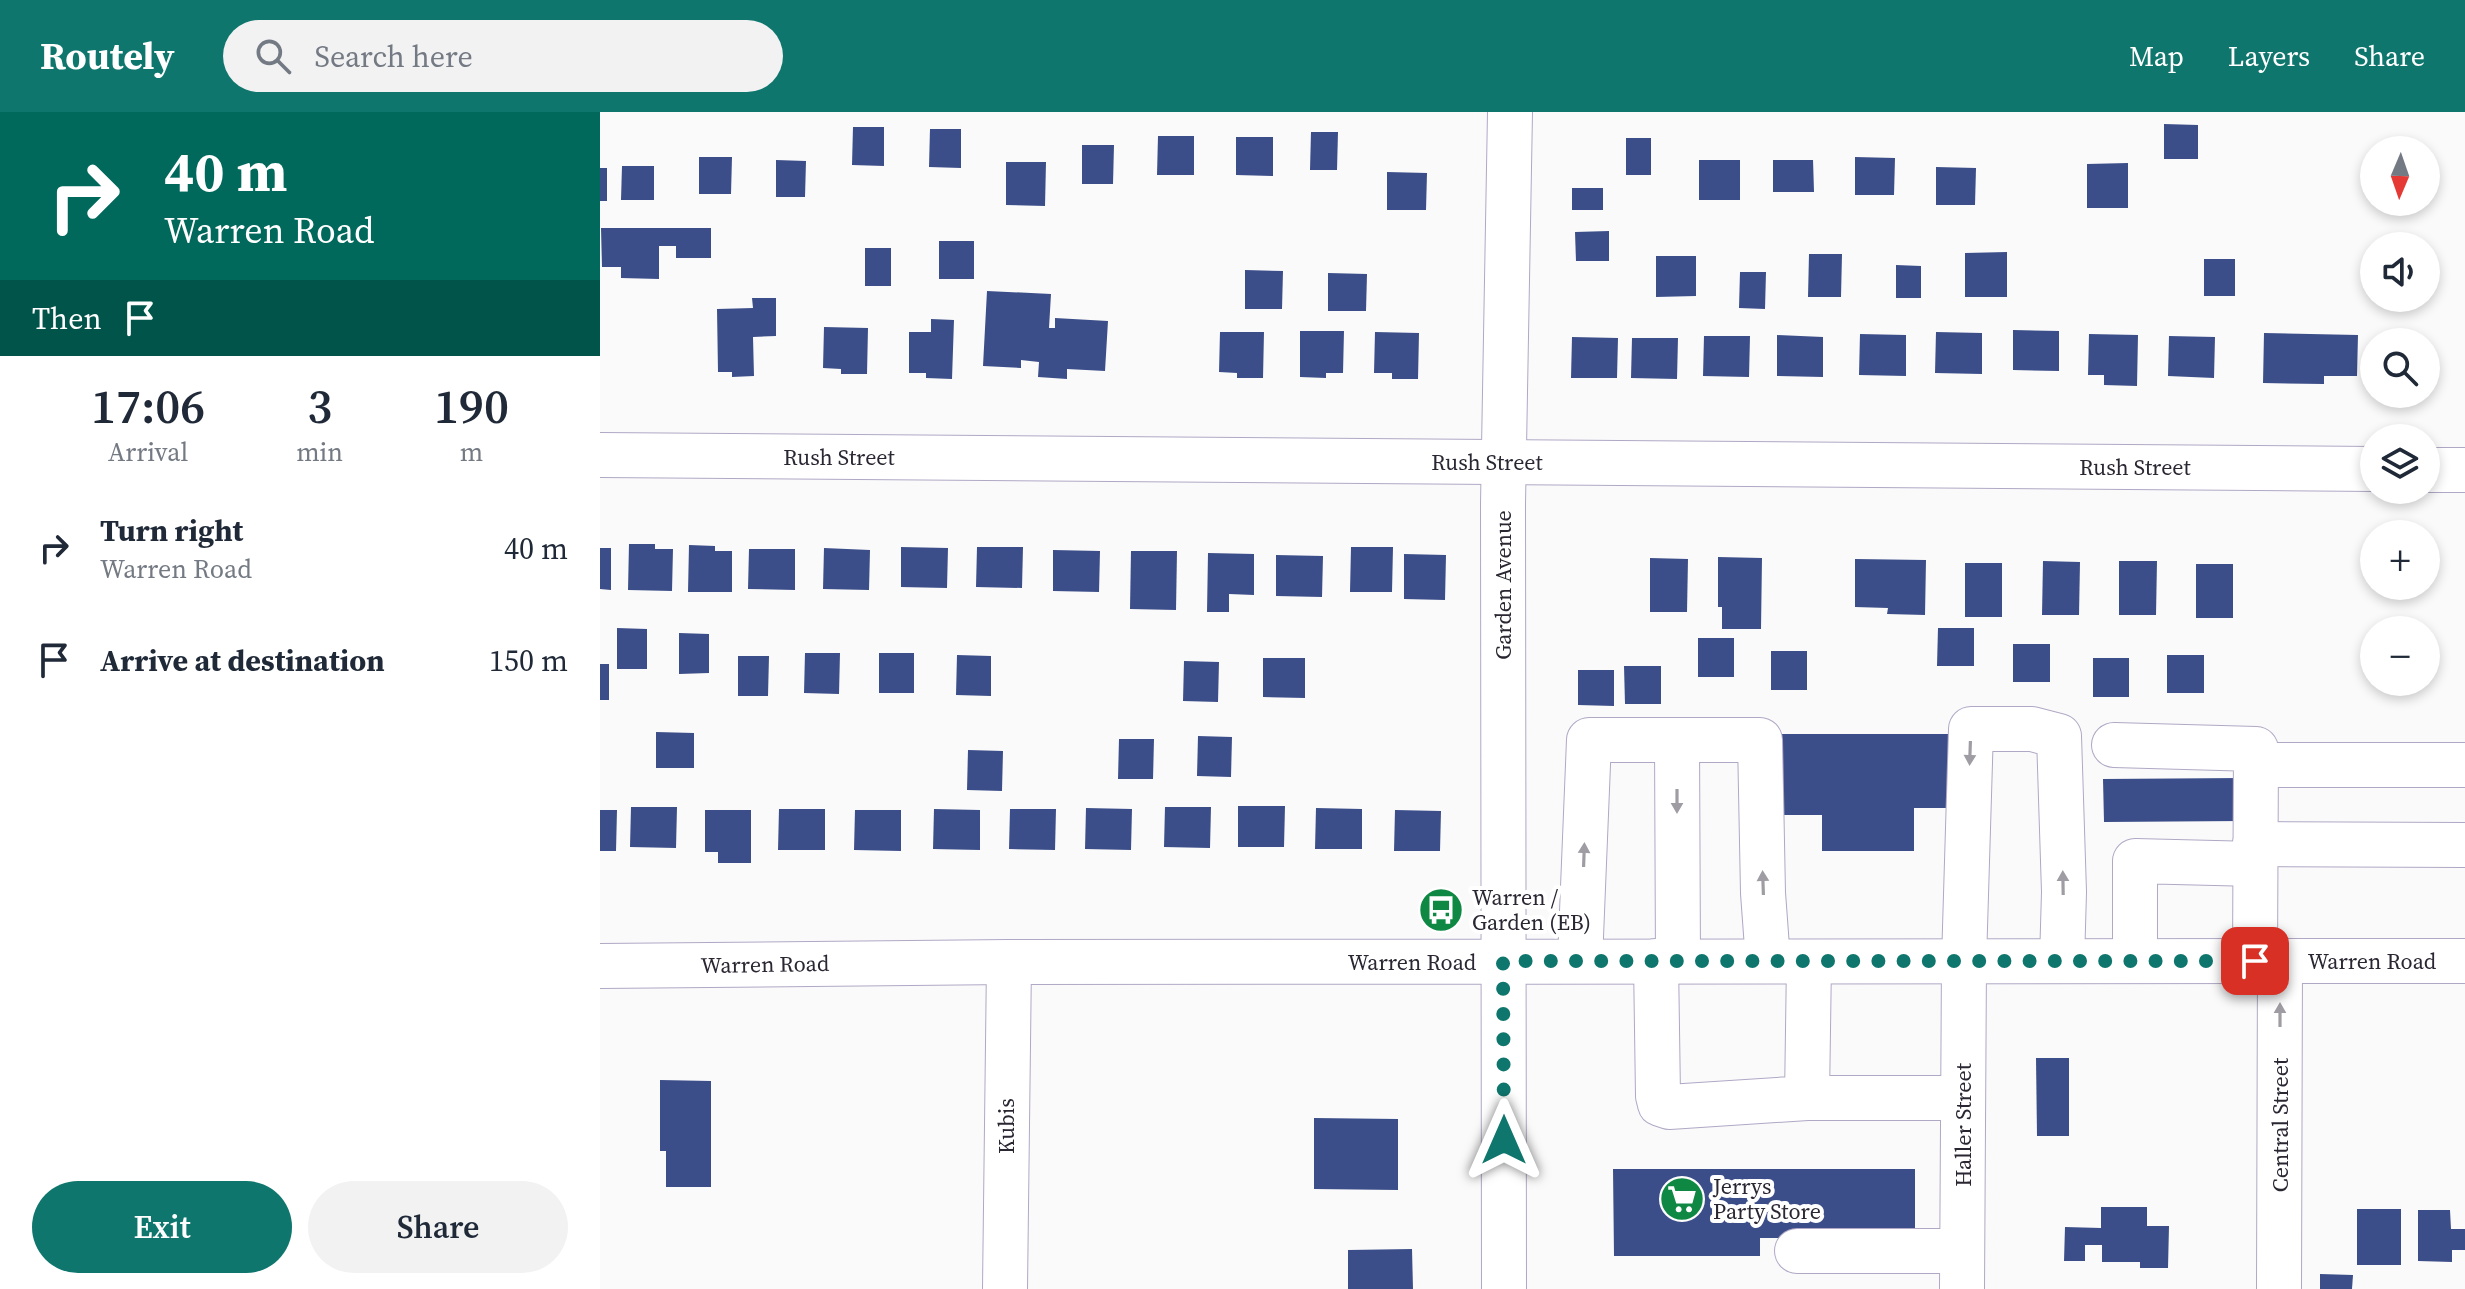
<!DOCTYPE html>
<meta charset="utf-8">
<style>
:root{--surface:#fff;--page:#f2f2f3;--text:#1f2937;--muted:#747a83;--accent:#0f766e}
body{margin:0;font-family:"Source Serif 4",serif;background:var(--page);color:var(--text);height:100vh;display:flex;flex-direction:column;font-size:30px;white-space:nowrap}
*{box-sizing:border-box;margin:0}
p{font-size:26px;color:var(--muted)}
.icon{flex:none;width:44px;height:44px;fill:none;stroke:currentColor;stroke-width:2;stroke-linecap:round;stroke-linejoin:round}
.map{position:relative;flex:1;overflow:hidden}
.sheet{display:flex;flex-direction:column;background:var(--surface);width:600px}
.sheet>*{flex:none}
.hud{background:#00695c;color:#fff;overflow:hidden}
.needle{width:52px;rotate:182deg}
.controls{position:absolute;left:1760px;top:24px;display:grid;gap:16px}
.controls a{display:grid;place-items:center;width:80px;height:80px;border-radius:50%;background:var(--surface);box-shadow:0 4px 12px #0003;font-size:40px}
.pin{position:absolute;display:grid;place-items:center;width:68px;height:68px;color:#fff;margin:-34px;border-radius:16px;box-shadow:0 4px 12px #0006}
.me{position:absolute;width:88px;margin:-44px;rotate:0deg;stroke-linejoin:round;filter:drop-shadow(0 0 6px #0008)}
.turn{display:flex;align-items:center;gap:28px;height:168px;padding:0 32px;font-size:36px}
.turn .icon{width:104px;height:104px;stroke-width:2.5}
.turn b{display:block;font-size:56px;line-height:68px}
.then{display:flex;align-items:center;height:76px;padding:0 32px;background:#0003;gap:16px;font-size:30px}
.eta{display:flex;justify-content:space-evenly;align-items:center;height:136px;text-align:center}
.eta b{font-size:48px;font-weight:600;line-height:56px}
.primary-button{display:flex;gap:16px;margin-top:auto;padding:16px 32px}
.primary-button a{flex:1;height:92px;border-radius:48px;background:var(--accent);color:#fff;font-size:32px;font-weight:600;line-height:92px;text-align:center}
.primary-button a+a{background:var(--page);color:var(--text)}
ul{padding:0;list-style:none}
li{display:flex;align-items:center;gap:24px;height:112px;padding:0 32px}
li div{flex:1}
li b{display:block;font-size:30px}
li em{font-style:normal}
header{display:flex;align-items:center;gap:48px;box-sizing:border-box;height:112px;padding:0 40px;background:var(--accent);color:#fff}
header strong{font-size:38px}
nav{display:flex;gap:44px;margin-inline-start:auto;font-size:28px}
.search{width:560px;height:72px;background:var(--page);display:flex;align-items:center;gap:20px;box-sizing:border-box;padding:0 28px;border-radius:44px;color:var(--muted);font-size:30px}
main{display:flex;flex:1;min-height:0}
.map>svg:first-child{display:block}
.building{fill:#3c4e89}
.lines{fill:none;stroke-linecap:round;stroke-linejoin:round}
.minor-casing{stroke:#b0a8c5;stroke-width:46}
.major-casing{stroke:#b0a8c5;stroke-width:46}
.minor{stroke:#fff;stroke-width:44}
.major{stroke:#fff;stroke-width:44}
.oneway{fill:#9f9da3}
.route{stroke:#0f766e;stroke-width:14;stroke-dasharray:0 25.2}
.labels{text-anchor:middle;stroke-width:8;stroke-linejoin:round;paint-order:stroke}
.street-label{font-size:22px;fill:#2a2632;stroke:#fff}
.poi-label{font-size:22px;fill:#2a2632;stroke:#fff;text-anchor:start}
</style>
<header>
<strong>Routely</strong>
<div class="search"><svg class="icon" aria-label="search" viewBox="0 0 24 24"><circle cx="10" cy="10" r="6"/><path d="M15 15l6 6"/></svg>Search here</div>
<nav><a>Map</a><a>Layers</a><a>Share</a></nav>
</header>
<main>
<section class="sheet">
<div class="hud">
<div class="turn"><svg class="icon" aria-label="right" viewBox="0 0 24 24"><path d="M7 20v-9h11M14 6l5 5-5 5"/></svg><div><b>40 m</b>Warren Road</div></div>
<div class="then">Then<svg class="icon" aria-label="arrive" viewBox="0 0 24 24"><path d="M6 21V4h12l-3 4 3 4H6"/></svg></div>
</div>
<div class="eta">
<div><b>17:06</b><p>Arrival</p></div>
<div><b>3</b><p>min</p></div>
<div><b>190</b><p>m</p></div>
</div>
<ul>
<li><svg class="icon" aria-label="right" viewBox="0 0 24 24"><path d="M7 20v-9h11M14 6l5 5-5 5"/></svg><div><b>Turn right</b><p>Warren Road</p></div><em>40 m</em></li>
<li><svg class="icon" aria-label="arrive" viewBox="0 0 24 24"><path d="M6 21V4h12l-3 4 3 4H6"/></svg><div><b>Arrive at destination</b></div><em>150 m</em></li>
</ul>
<div class="primary-button"><a>Exit</a><a>Share</a></div>
</section>
<div class="map">
<svg width="1865" height="1177" viewBox="0 0 1865 1177">
<rect width="100%" height="100%" fill="#fafafa"/>
<g class="building">
<polygon points="1564,12 1598,13 1598,47 1564,47"/>
<polygon points="253,15 284,15 284,54 252,53"/>
<polygon points="330,17 361,17 361,56 329,55"/>
<polygon points="711,20 738,20 737,58 710,58"/>
<polygon points="558,24 594,24 594,63 557,63"/>
<polygon points="636,25 673,25 673,64 636,63"/>
<rect x="1026" y="26" width="25" height="37"/>
<polygon points="482,33 514,33 513,72 482,72"/>
<polygon points="99,45 132,45 131,82 99,82"/>
<polygon points="1255,45 1295,46 1294,83 1255,83"/>
<polygon points="176,48 206,49 205,85 176,85"/>
<rect x="1099" y="48" width="41" height="40"/>
<polygon points="1173,48 1213,48 1214,80 1173,80"/>
<polygon points="406,50 446,50 445,94 406,93"/>
<polygon points="1528,51 1528,96 1487,96 1487,52"/>
<polygon points="22,54 54,54 54,88 21,88"/>
<polygon points="1336,55 1376,56 1375,93 1336,93"/>
<rect x="0" y="56" width="7" height="33"/>
<polygon points="787,60 827,61 826,98 787,98"/>
<rect x="972" y="76" width="31" height="22"/>
<polygon points="1,116 111,116 111,146 76,146 76,134 59,134 59,167 21,166 21,155 2,155"/>
<polygon points="1009,119 1009,149 976,149 975,120"/>
<rect x="339" y="129" width="35" height="38"/>
<rect x="265" y="136" width="26" height="38"/>
<polygon points="1407,140 1407,185 1365,185 1365,141"/>
<polygon points="1209,142 1242,142 1241,185 1208,185"/>
<polygon points="1056,144 1096,144 1096,184 1056,185"/>
<rect x="1604" y="147" width="31" height="37"/>
<polygon points="1296,153 1321,154 1321,186 1296,186"/>
<polygon points="645,158 683,159 682,197 645,197"/>
<polygon points="1140,160 1166,160 1165,197 1139,196"/>
<polygon points="728,161 767,162 766,199 728,199"/>
<polygon points="387,179 451,182 449,216 455,216 455,206 508,209 505,259 467,257 467,267 438,265 439,250 421,248 421,256 383,254"/>
<polygon points="152,186 176,186 176,224 153,225 154,264 132,265 132,260 118,260 117,197 153,196"/>
<polygon points="331,207 354,208 352,267 326,266 326,261 309,261 309,220 331,220"/>
<polygon points="224,215 268,216 267,262 241,262 241,257 223,256"/>
<polygon points="1413,218 1459,219 1459,259 1413,258"/>
<polygon points="700,219 744,219 743,261 726,261 726,266 700,265"/>
<polygon points="620,220 664,220 663,266 637,266 637,261 619,260"/>
<polygon points="775,220 819,221 818,267 792,267 792,261 774,261"/>
<polygon points="1336,220 1382,221 1382,262 1335,261"/>
<polygon points="1664,221 1758,223 1757,264 1724,264 1724,272 1663,271"/>
<polygon points="1260,222 1306,223 1306,264 1259,263"/>
<polygon points="1489,222 1538,223 1537,274 1504,273 1504,263 1488,263"/>
<polygon points="1177,223 1223,225 1223,265 1177,264"/>
<polygon points="1104,224 1150,224 1149,265 1103,264"/>
<polygon points="1569,224 1615,225 1614,266 1568,264"/>
<polygon points="972,225 1018,226 1017,266 971,266"/>
<polygon points="1032,226 1078,226 1077,267 1031,266"/>
<polygon points="29,432 55,432 55,437 73,437 72,479 28,478"/>
<polygon points="89,433 115,434 115,439 132,439 132,480 88,480"/>
<polygon points="301,435 348,436 347,476 301,475"/>
<polygon points="377,435 423,435 422,476 376,475"/>
<polygon points="751,435 793,435 792,480 750,480"/>
<polygon points="0,436 11,436 11,478 0,477"/>
<polygon points="224,436 270,438 269,478 223,477"/>
<polygon points="149,437 195,437 195,478 148,477"/>
<polygon points="453,438 500,439 499,480 453,479"/>
<polygon points="531,439 577,439 576,498 530,497"/>
<polygon points="608,441 654,442 654,483 629,482 629,500 607,500"/>
<polygon points="804,442 846,443 845,488 804,487"/>
<polygon points="676,443 723,444 722,485 676,484"/>
<polygon points="1118,445 1162,446 1161,517 1122,517 1122,495 1118,495"/>
<polygon points="1050,446 1088,447 1087,500 1050,500"/>
<polygon points="1255,447 1326,448 1325,503 1287,502 1288,496 1255,495"/>
<polygon points="1443,449 1480,450 1479,503 1442,503"/>
<polygon points="1519,449 1557,449 1556,503 1519,503"/>
<rect x="1365" y="451" width="37" height="54"/>
<rect x="1596" y="452" width="37" height="54"/>
<polygon points="17,516 47,517 47,557 17,557"/>
<polygon points="1338,516 1374,516 1374,554 1337,554"/>
<polygon points="79,521 109,522 109,561 79,562"/>
<rect x="1098" y="526" width="36" height="39"/>
<rect x="1413" y="532" width="37" height="38"/>
<rect x="1171" y="539" width="36" height="39"/>
<polygon points="205,541 240,541 239,582 204,581"/>
<rect x="279" y="541" width="35" height="40"/>
<polygon points="357,543 391,544 391,584 356,583"/>
<rect x="1567" y="543" width="37" height="38"/>
<polygon points="138,544 169,544 168,584 138,584"/>
<polygon points="663,546 705,546 705,586 663,585"/>
<rect x="1493" y="546" width="36" height="39"/>
<polygon points="584,549 619,550 618,590 583,589"/>
<rect x="0" y="552" width="9" height="36"/>
<polygon points="1024,554 1061,554 1061,592 1025,592"/>
<polygon points="978,558 1014,558 1014,594 978,593"/>
<polygon points="56,620 94,621 94,656 56,656"/>
<polygon points="1178,622 1354,622 1354,696 1314,696 1314,739 1222,739 1222,703 1178,703"/>
<polygon points="598,624 632,625 631,665 597,664"/>
<polygon points="519,627 554,627 553,667 518,667"/>
<polygon points="368,638 403,639 402,679 367,678"/>
<polygon points="1641,666 1642,709 1504,710 1503,667"/>
<polygon points="638,694 685,694 684,735 638,735"/>
<polygon points="31,695 77,695 76,736 30,735"/>
<polygon points="565,695 611,695 610,736 564,735"/>
<polygon points="486,696 532,697 531,738 485,737"/>
<polygon points="716,696 762,697 762,737 715,737"/>
<polygon points="179,697 225,697 225,738 178,738"/>
<polygon points="334,697 380,698 380,738 333,737"/>
<polygon points="410,697 456,697 455,738 409,737"/>
<polygon points="0,698 17,698 16,739 0,739"/>
<polygon points="105,698 151,698 151,751 118,751 118,740 105,740"/>
<polygon points="255,698 301,698 301,739 254,738"/>
<polygon points="795,698 841,699 840,739 794,739"/>
<polygon points="1436,946 1469,946 1469,1024 1437,1024"/>
<polygon points="60,968 111,969 111,1075 66,1075 66,1039 60,1039"/>
<polygon points="714,1006 798,1007 798,1078 714,1077"/>
<polygon points="1013,1057 1315,1057 1315,1126 1160,1126 1160,1144 1014,1144"/>
<polygon points="1501,1095 1547,1095 1547,1114 1569,1114 1568,1156 1540,1156 1540,1150 1502,1150 1502,1133 1485,1133 1485,1149 1464,1149 1465,1115 1501,1116"/>
<rect x="1757" y="1097" width="44" height="56"/>
<polygon points="1818,1098 1850,1098 1851,1117 1865,1117 1865,1138 1852,1138 1852,1150 1818,1149"/>
<polygon points="812,1137 813,1177 748,1177 748,1138"/>
<polygon points="1720,1162 1753,1163 1752,1177 1720,1177"/>
</g>
<g class="lines">
<g class="minor-casing">
<g id="minor">
<polyline points="0,343 1774,357"/>
<polyline points="1826,358 1865,358"/>
<polyline points="1514,633 1656,637 1655,849"/>
<polyline points="1656,653 1865,653"/>
<polyline points="1655,732 1865,733"/>
<polyline points="980,849 989,628 1077,628"/>
<polyline points="1056,849 1058,984 1060,992 1069,995 1207,986 1209,850"/>
<polyline points="1078,849 1077,628 1160,628 1163,781 1168,849"/>
<polyline points="1535,849 1535,749 1655,752"/>
<polyline points="1207,986 1363,986"/>
<polyline points="1197,1139 1362,1139"/>
<polyline points="405,1177 409,850"/>
<polyline points="904,1177 903,392 910,0"/>
<polyline points="1362,1177 1364,849 1371,617 1432,617 1459,624 1464,780 1462,849"/>
<polyline points="1679,1177 1680,849"/>
</g>
</g>
<g class="major-casing">
<polyline id="major" points="0,854 409,850 1865,849"/>
</g>
<use href="#minor" class="minor"/>
<use href="#major" class="major"/>
</g>
<defs><path id="oneway-solid" d="M-6-.8H1V-3.2L6.5 0L1 3.2V.8H-6Z" transform="scale(2)"/></defs>
<g class="oneway">
<use href="#oneway-solid" transform="translate(1370 641) rotate(92)"/>
<use href="#oneway-solid" transform="translate(1077 689) rotate(90)"/>
<use href="#oneway-solid" transform="translate(984 743) rotate(-88)"/>
<use href="#oneway-solid" transform="translate(1163 771) rotate(-92)"/>
<use href="#oneway-solid" transform="translate(1463 771) rotate(-91)"/>
<use href="#oneway-solid" transform="translate(1680 903) rotate(-90)"/>
</g>
<g class="lines">
<polyline class="route" points="904,1028 903,849 1655,849"/>
</g>
<defs>
<g id="bus-disc" transform="scale(2.3)"><circle r="9.5" fill="#0e8843" stroke="#fff"/><path d="M-5-6H5V4H4V6H2V4H-2V6H-4V4H-5ZM-3.5-4V0h7V-4ZM-3.5 1.2v1.5H-2V1.2ZM2 1.2v1.5H3.5V1.2Z" fill="#fff"/></g>
<g id="supermarket-disc" transform="scale(2.3)"><circle r="9.5" fill="#0e8843" stroke="#fff"/><path d="M-6-5.5h2.5l.6 2H6L4.5 2H-2.5L-4.4-4H-6ZM-1.5 3.2a1.3 1.3 0 1 0 .1 0ZM3 3.2a1.3 1.3 0 1 0 .1 0Z" fill="#fff"/></g>
</defs>
<g fill-rule="evenodd">
<use href="#bus-disc" x="841" y="798"/>
<use href="#supermarket-disc" x="1082" y="1087"/>
</g>
<g class="labels">
<g class="street-label">
<text x="239" y="353">Rush Street</text>
<text x="887" y="358">Rush Street</text>
<text x="1535" y="363">Rush Street</text>
<text transform="translate(903 473) rotate(-90)" y="8">Garden Avenue</text>
<text x="1772" y="857">Warren Road</text>
<text x="812" y="858">Warren Road</text>
<text transform="translate(165 852) rotate(-1)" y="8">Warren Road</text>
<text transform="translate(1363 1013) rotate(-90)" y="8">Haller Street</text>
<text transform="translate(1680 1013) rotate(-90)" y="8">Central Street</text>
<text transform="translate(406 1014) rotate(-90)" y="8">Kubis</text>
</g>
<g class="poi-label">
<text x="872" y="793">Warren /<tspan x="872" dy="25">Garden (EB)</tspan></text>
<text x="1113" y="1082">Jerrys<tspan x="1113" dy="25">Party Store</tspan></text>
</g>
</g>
</svg>
<div class="controls">
<a><svg class="needle" viewBox="-14 -14 28 28"><path d="M0-13l5 13h-10z" fill="#e53935"/><path d="M0 13l5-13h-10z" fill="#747a83"/></svg></a>
<a><svg class="icon" aria-label="sound" viewBox="0 0 24 24"><path d="M4 9h4l5-4v14l-5-4H4zM17 9q2 3 0 6"/></svg></a>
<a><svg class="icon" aria-label="search" viewBox="0 0 24 24"><circle cx="10" cy="10" r="6"/><path d="M15 15l6 6"/></svg></a>
<a><svg class="icon" aria-label="layers" viewBox="0 0 24 24"><path d="M12 4l9 5-9 5-9-5zM3 14l9 5 9-5"/></svg></a>
<a>+</a>
<a>−</a>
</div>
<div class="pin" style="left:1655px;top:849px;background:#d93025"><svg class="icon" aria-label="arrive" viewBox="0 0 24 24"><path d="M6 21V4h12l-3 4 3 4H6"/></svg></div>
<svg class="me" style="left:904px;top:1028px" viewBox="-20 -20 40 40"><path d="M0-17L14 15 0 8-14 15z" fill="#0f766e" stroke="#fff" stroke-width="4"/></svg>
</div>
</main>
